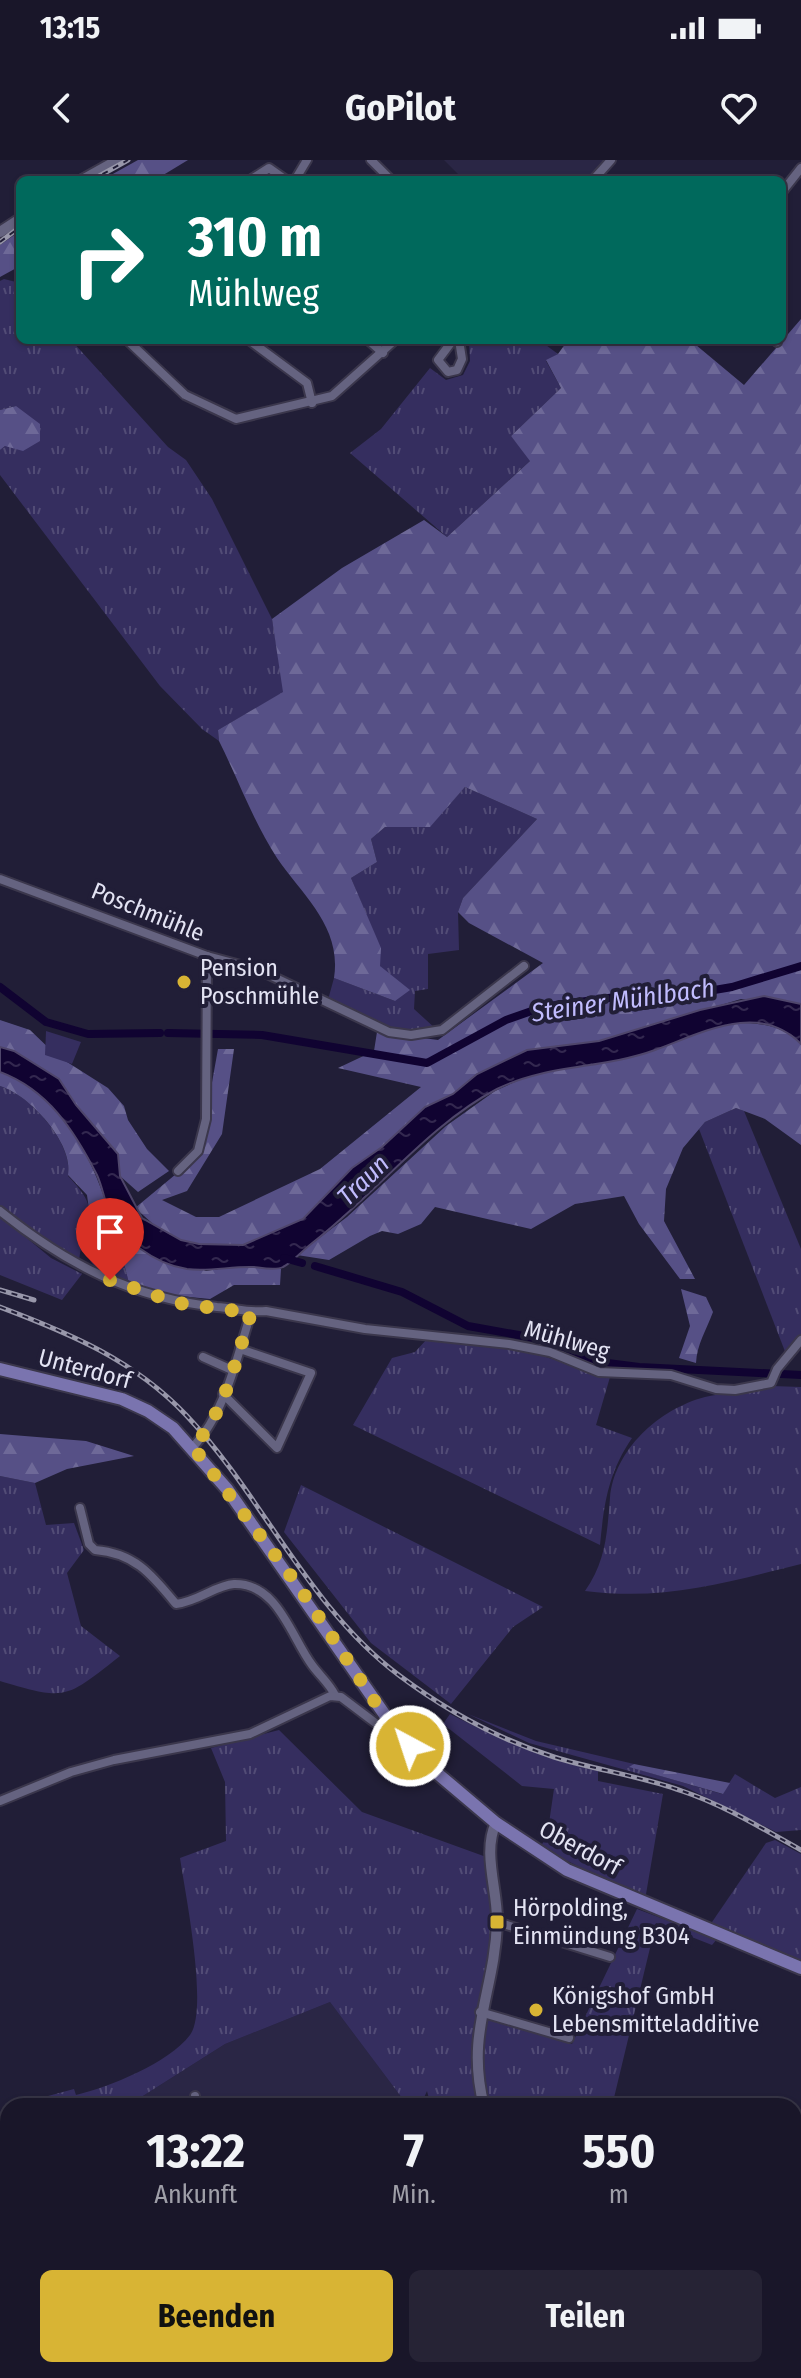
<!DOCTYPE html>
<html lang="de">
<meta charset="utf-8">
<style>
:root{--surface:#191629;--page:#262335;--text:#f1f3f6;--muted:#9f9fa8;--line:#373546;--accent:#d8b434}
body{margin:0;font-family:"Fira Sans Condensed",sans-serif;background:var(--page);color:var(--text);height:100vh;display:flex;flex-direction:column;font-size:30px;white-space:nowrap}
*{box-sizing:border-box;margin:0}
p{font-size:26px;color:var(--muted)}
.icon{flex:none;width:44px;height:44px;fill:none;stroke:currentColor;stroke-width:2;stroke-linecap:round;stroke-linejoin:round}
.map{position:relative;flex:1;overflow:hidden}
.panel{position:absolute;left:0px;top:1938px;width:802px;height:280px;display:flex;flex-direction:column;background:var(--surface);border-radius:24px 24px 0 0;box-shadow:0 2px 6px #0004,0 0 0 2px var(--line)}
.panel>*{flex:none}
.top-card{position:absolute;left:16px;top:16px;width:770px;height:168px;border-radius:12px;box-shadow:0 2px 6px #0004,0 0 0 2px var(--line);background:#00695c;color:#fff;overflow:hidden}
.pin{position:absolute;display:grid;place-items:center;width:68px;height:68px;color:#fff;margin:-82px -34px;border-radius:50% 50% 50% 0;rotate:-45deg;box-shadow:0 0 8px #0007}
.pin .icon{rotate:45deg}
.me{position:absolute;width:88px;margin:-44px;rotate:320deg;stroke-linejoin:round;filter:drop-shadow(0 0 6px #0008)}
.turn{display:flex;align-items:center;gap:28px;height:168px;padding:0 40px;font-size:36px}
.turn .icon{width:104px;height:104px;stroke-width:2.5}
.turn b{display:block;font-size:56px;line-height:68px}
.eta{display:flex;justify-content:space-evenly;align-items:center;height:136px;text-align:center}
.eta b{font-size:48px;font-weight:700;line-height:56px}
.cta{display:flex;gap:16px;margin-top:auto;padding:16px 40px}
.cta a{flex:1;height:92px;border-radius:12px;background:var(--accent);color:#111;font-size:32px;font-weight:700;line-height:92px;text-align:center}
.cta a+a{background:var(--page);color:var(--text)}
.status{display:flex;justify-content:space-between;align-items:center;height:56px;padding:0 40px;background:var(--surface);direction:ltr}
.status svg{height:22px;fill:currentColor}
header{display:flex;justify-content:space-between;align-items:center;height:104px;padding:0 40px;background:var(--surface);font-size:36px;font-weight:700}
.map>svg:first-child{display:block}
.built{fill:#2a2645}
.grass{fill:url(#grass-tufts)}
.forest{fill:url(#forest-firs)}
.pitch{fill:#352e5f}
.water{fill:url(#water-ripples);stroke:#4f466b;stroke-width:2}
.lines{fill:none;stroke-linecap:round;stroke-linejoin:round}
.canal{stroke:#100331;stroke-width:8}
.minor-casing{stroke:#3b374c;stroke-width:12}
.tertiary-casing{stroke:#3b374c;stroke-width:14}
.primary-casing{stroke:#3b374c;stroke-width:16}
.minor{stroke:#656380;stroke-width:8}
.tertiary{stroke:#656380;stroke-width:10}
.primary{stroke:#7a74af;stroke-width:12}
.rail-casing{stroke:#9897aa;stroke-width:5}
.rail{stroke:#211e37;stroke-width:2;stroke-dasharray:6;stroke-linecap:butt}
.route{stroke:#d8b434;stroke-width:14;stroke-dasharray:0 25.2}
.poi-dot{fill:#d8b434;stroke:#211e37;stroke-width:3}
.labels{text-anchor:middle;stroke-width:8;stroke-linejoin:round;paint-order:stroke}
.street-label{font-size:24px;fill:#e3e3f3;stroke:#211e37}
.poi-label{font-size:24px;fill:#e3e3f3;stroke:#211e37;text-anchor:start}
.water-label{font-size:26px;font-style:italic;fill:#c1bcfe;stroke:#211e37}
</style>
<div class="status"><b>13:15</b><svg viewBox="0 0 49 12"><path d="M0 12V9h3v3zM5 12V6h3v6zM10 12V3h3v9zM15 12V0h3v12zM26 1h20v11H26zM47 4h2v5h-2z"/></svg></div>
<header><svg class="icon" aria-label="back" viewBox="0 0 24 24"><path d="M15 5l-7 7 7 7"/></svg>GoPilot<svg class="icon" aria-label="heart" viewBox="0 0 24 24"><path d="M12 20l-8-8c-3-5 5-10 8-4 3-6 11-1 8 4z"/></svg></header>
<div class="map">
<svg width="801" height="2218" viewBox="0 0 801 2218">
<defs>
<pattern id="grass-tufts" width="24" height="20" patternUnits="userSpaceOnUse" patternTransform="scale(2)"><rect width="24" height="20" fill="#352e5f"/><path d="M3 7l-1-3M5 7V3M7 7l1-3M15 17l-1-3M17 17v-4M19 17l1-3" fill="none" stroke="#524c76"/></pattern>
<pattern id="forest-firs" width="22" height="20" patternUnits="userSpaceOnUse" patternTransform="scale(2)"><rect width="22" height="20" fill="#565086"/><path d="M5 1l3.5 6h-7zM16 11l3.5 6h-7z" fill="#6e6998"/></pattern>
<pattern id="water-ripples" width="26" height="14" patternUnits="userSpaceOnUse" patternTransform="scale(2)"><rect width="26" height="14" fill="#100331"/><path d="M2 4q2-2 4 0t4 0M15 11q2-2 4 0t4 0" fill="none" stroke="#33284f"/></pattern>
</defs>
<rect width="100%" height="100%" fill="#211e37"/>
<g class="built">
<polygon points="444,0 613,0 598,20 464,20"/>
<polygon points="330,1842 408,1946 127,1946 225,1884"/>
<polygon points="128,2210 386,2210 380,2218 140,2218"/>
</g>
<g class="grass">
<polygon points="4,119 20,123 20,180 71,180 168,287 186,300 212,339 272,459 284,532 218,570 219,581 202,569 160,526 0,315 0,290 5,286 16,246 0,250 0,121"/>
<polygon points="469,180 539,180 558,194 546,201 561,228 511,276 531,300 447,377 350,293 381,269 430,208 446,220 463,215 470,201"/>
<path d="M465 627 537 659 463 738 458 752 459 790 428 794V829L415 831 414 849 437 870C391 876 368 860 328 840L334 818 395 841 380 806V788L351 718 377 702 371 679 385 667 430 666Z"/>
<path d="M0 926C30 935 74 984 68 1016 106 1055 83 1059 79 1103L0 1048Z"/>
<polygon points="736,948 744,951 801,1089 801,1176 786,1194 699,969 705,962"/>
<polygon points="0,1056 51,1098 82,1114 62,1140 0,1115"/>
<path d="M98 1073 100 1085 122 1096 129 1123C108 1114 81 1109 89 1081Z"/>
<path d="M428 1178 520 1189 610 1217 596 1265 632 1278C608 1313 604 1344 600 1385L353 1265 392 1198 415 1192Z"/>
<path d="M771 1226 801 1227V1404C724 1423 665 1441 585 1431 606 1401 607 1374 610 1338 614 1290 659 1249 705 1237 727 1232 749 1233 771 1226Z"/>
<path d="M0 1316 35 1323 46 1365 74 1363 84 1390 67 1413 81 1466 120 1496C65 1539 67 1541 0 1521Z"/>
<polygon points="301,1325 543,1447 513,1467 451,1544 371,1483 284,1372"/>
<path d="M450 1554C499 1579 545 1599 598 1611V1621L663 1634 645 1740 540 1687 547 1677 554 1629 522 1626 443 1564Z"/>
<polygon points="468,1554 536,1581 634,1604 630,1607 722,1634 735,1614 775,1638 801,1627 801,1670 776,1672 683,1626 529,1583"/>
<path d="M279 1570 362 1652 489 1698C490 1720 496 1744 494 1767 490 1832 461 1877 479 1946H431L427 1931 420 1946H408L330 1842 225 1884 127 1946H11L74 1929 76 1935C109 1927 169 1903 190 1875 209 1850 185 1732 180 1698L226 1681 225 1622 211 1588Z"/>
<polygon points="775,1680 801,1694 801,1801 710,1765 766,1683"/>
<polygon points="637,1749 801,1811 801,1815 717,1779 712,1785 656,1763 612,1946 490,1946 482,1901 485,1859 572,1884"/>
</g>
<g class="forest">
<polygon points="138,0 188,0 155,20 102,20"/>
<polygon points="20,71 20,106 0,117 0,85"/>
<path d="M801 159V844L741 839 599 881 527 890 477 914 453 934 425 947 382 987 352 1008 303 1059 244 1085 199 1084 181 1080 161 1071 135 1048 199 995 218 889H234L222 974 187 1031 162 1040 196 1057H219L320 1009 421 927 338 908 374 891 377 872 438 880 543 803 469 763 458 752 463 738 537 659 465 627 430 667H385L371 679 377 702 351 718 381 788 380 806 410 830 395 841 334 818C342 767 303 736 277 698 254 663 238 619 219 581L218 570 283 532 272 459 342 408 424 360 447 377 530 301 511 276 561 228 546 200 558 194 568 180H690L744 225Z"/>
<polygon points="16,246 40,264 40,281 23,291 5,286 0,290 0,250"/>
<polygon points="0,860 30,870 56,895 108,928 124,946 128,960 147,989 169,1011 138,1032 120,1016 118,994 76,945 59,919 14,891 0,887"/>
<path d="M735 863C762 863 782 865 801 884V985L765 959 736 948 705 962 683 988 666 1029 664 1061 695 1119H680L639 1064 624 1036 575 1044 531 1069 435 1047 421 1064 398 1074 382 1071 370 1076 329 1100 297 1095 347 1057 446 966 495 931 537 912 640 895 713 867Z"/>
<path d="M0 912C57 933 91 993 108 1049L91 1064 87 1035 68 1015C74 984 30 935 0 926Z"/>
<polygon points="115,1062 127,1077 206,1111 237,1106 281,1109 280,1125 234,1125 210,1139 170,1135 129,1123 122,1096 100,1085 98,1073"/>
<path d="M681 1129 706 1137 713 1152C706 1171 697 1184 696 1203L679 1198 690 1166Z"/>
<polygon points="0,1274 86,1281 134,1296 67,1309 35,1323 0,1316"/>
<polygon points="634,1604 730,1623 723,1634 629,1607"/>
</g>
<polygon class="pitch" points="46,871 81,882 72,904 45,895"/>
<path class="water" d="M764 836 801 844V884C759 841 702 873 655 890 603 909 547 904 497 929 429 964 373 1037 311 1084 302 1091 293 1102 283 1107 276 1111 262 1108 254 1107 231 1106 210 1112 187 1109 155 1104 121 1080 108 1049 104 1038 102 1026 97 1015 74 970 48 930 0 912V887L14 891 59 919 76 945 118 994 120 1016 142 1058 181 1080 199 1084 243 1085 303 1059 352 1008 382 987 425 947 453 934 477 914 527 890 599 881 700 850Z"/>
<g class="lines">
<g class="canal">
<polyline points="0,827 46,862 88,874 160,873"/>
<polyline points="168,873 262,875 427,903 506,860 543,847 623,836 679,836 732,827 801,806"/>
<polyline points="284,1098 302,1103"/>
<polyline points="315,1106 402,1132 468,1166 535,1178 592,1201 639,1207 801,1215"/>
</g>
<g class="minor-casing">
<g id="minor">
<polyline points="371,0 391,20"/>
<polyline points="250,20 269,8 286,20"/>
<polyline points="295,20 307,0"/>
<polyline points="593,20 611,0"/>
<polyline points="782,32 801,8"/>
<polyline points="127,180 185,235 236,259 332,236 395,180"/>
<polyline points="249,180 307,223 312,243"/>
<polyline points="368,180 383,193"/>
<polyline points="453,180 438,200 448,212 457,210 462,199 459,180"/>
<polyline points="776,180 777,182"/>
<polyline points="0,719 207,796 259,810 389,872 411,875 442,870 524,806"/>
<polyline points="178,1011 198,991 206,959 207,796"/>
<path d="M0 1051C66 1104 132 1138 217 1147 234 1148 249 1153 266 1151L365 1169 509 1184 550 1192 599 1212 671 1215 716 1229 735 1230 771 1223 777 1209 801 1180"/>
<polyline points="203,1197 232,1210"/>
<polyline points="223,1234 277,1288 311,1213 240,1189"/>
<path d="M193 1287C225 1253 237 1197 251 1153"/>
<path d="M80 1348 89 1384 95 1390C135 1393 152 1415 176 1444 199 1441 216 1425 234 1424 278 1423 291 1477 312 1505 320 1516 329 1523 335 1535"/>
<polyline points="0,1641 71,1612 114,1600 250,1574 330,1536 341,1537 386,1571 394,1568"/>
<polyline points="497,1762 610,1797"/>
<polyline points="480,1852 569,1878"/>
<polyline points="195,1936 196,1946"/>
<polyline points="330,2210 341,2218"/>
</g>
</g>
<g class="tertiary-casing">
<g id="tertiary">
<polyline points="82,20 118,0"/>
<polyline points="0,72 20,59"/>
<path d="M484 1946C465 1873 495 1831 497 1762 498 1731 482 1692 496 1663"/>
<polyline points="389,2218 394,2210"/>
</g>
</g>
<g class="primary-casing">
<polyline id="primary" points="0,1209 122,1239 148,1251 173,1268 227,1329 394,1568 438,1614 496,1663 567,1710 801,1808"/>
</g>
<use href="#minor" class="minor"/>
<use href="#tertiary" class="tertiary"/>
<use href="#primary" class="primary"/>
<g class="rail-casing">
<g id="rail">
<polyline points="92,20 128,0"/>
<polyline points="0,82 20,67"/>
<polyline points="0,1130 34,1140"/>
<path d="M0 1147C69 1173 134 1200 186 1255 263 1336 308 1448 400 1516 447 1551 498 1579 554 1597 596 1610 641 1616 682 1631 724 1645 763 1669 801 1690"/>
</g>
</g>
<use href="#rail" class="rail"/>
</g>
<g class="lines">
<path class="route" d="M110 1120 178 1143 251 1153C237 1196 225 1253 193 1287L297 1424 377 1545 410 1586"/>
</g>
<g class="poi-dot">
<circle cx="184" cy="822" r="8"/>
<rect x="489" y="1754" width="16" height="16" rx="4"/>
<circle cx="536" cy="1850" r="8"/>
</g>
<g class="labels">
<g class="street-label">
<text transform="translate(148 752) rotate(22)" y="8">Poschmühle</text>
<text transform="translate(567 1180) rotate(16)" y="8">Mühlweg</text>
<text transform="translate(85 1209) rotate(15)" y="8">Unterdorf</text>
<text transform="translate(580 1688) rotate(28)" y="8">Oberdorf</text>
</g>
<g class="poi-label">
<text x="200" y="816">Pension<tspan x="200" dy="28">Poschmühle</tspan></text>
<text x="513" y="1756">Hörpolding,<tspan x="513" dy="28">Einmündung B304</tspan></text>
<text x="552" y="1844">Königshof GmbH<tspan x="552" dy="28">Lebensmitteladditive</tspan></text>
</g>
<g class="water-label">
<text transform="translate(623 840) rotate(-8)" y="9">Steiner Mühlbach</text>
<text transform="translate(363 1020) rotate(-44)" y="9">Traun</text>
</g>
</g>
</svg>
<div class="pin" style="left:110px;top:1120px;background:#d93025"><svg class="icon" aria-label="arrive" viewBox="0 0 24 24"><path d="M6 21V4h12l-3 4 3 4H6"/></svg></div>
<svg class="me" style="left:410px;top:1586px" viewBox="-20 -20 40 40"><circle r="17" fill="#d8b434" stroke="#fff" stroke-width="3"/><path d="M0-11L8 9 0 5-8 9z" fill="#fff"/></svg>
<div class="top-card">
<div class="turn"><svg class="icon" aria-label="right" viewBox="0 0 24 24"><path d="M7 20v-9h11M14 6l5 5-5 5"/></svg><div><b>310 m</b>Mühlweg</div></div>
</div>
<section class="panel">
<div class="eta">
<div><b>13:22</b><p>Ankunft</p></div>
<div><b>7</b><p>Min.</p></div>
<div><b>550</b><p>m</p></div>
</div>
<div class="cta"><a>Beenden</a><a>Teilen</a></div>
</section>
</div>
